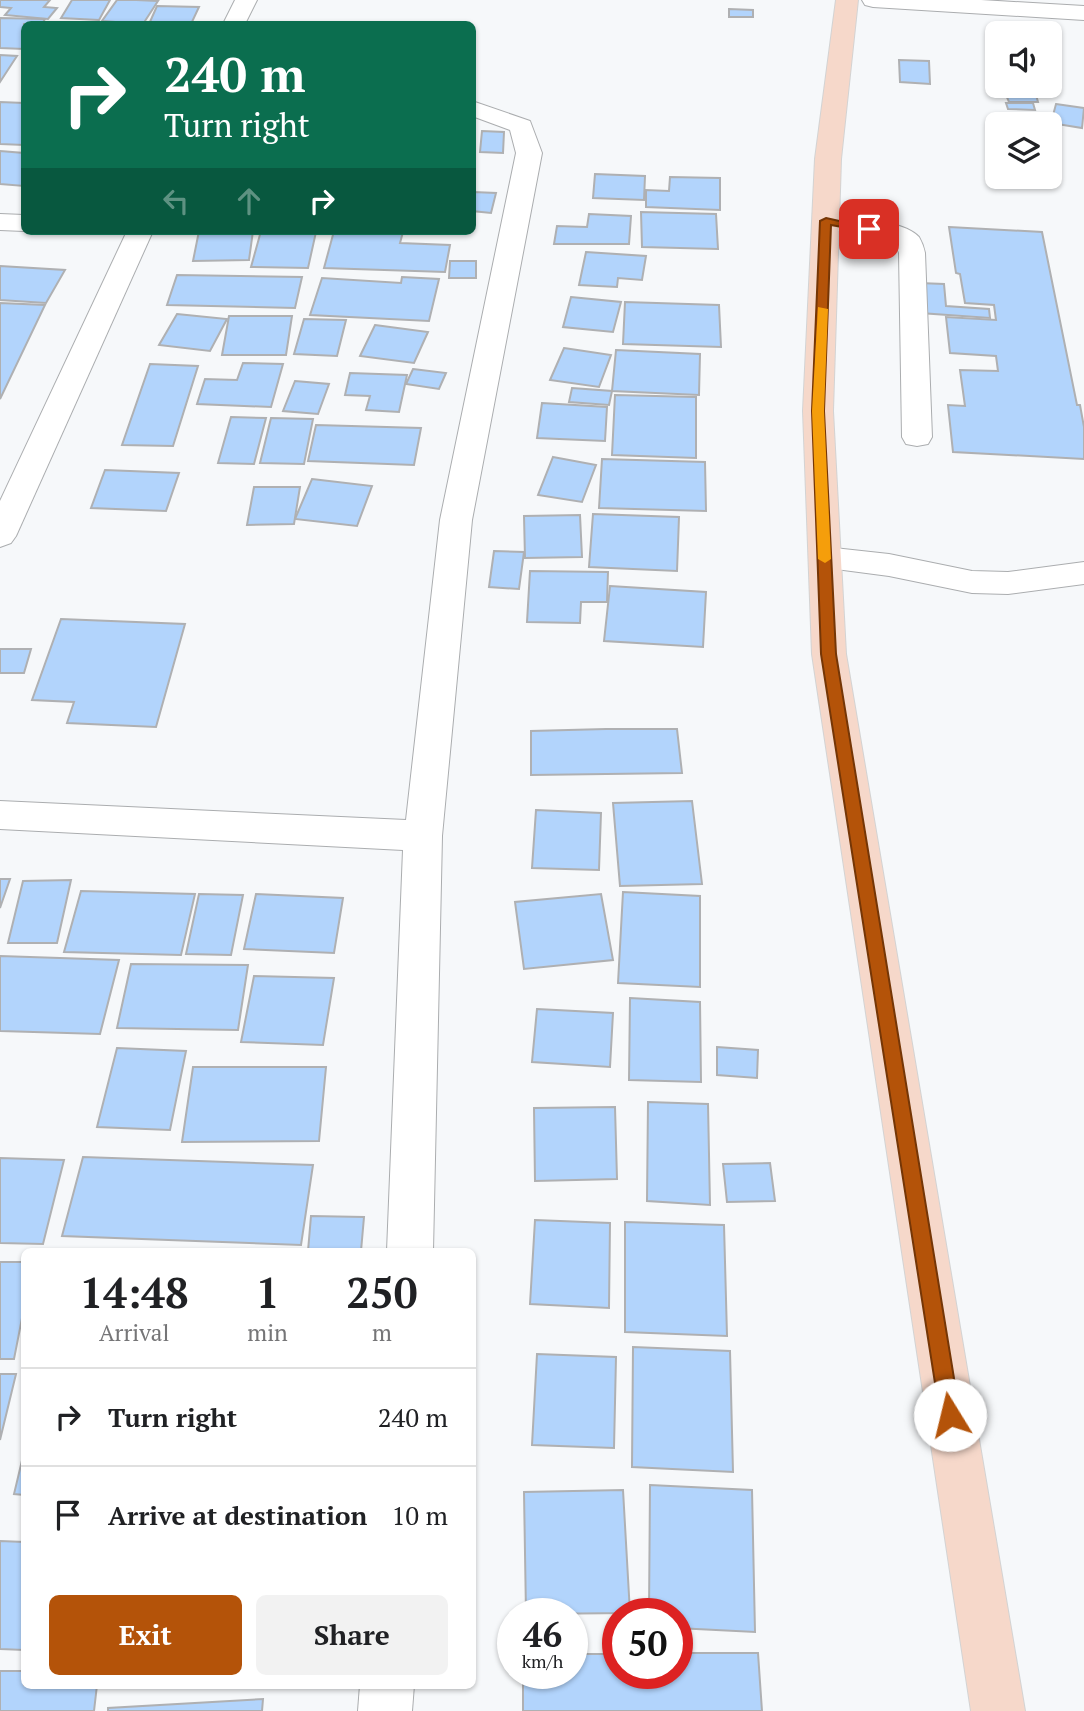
<!DOCTYPE html>
<style>
:root{--surface:#fff;--page:#f2f2f2;--text:#202124;--muted:#757577;--line:#e0e0e0;--accent:#b45309}
body{margin:0;font-family:"PT Serif",serif;background:var(--page);color:var(--text);height:100vh;display:flex;flex-direction:column;font-size:26px;white-space:nowrap}
*{box-sizing:border-box;margin:0}
p{font-size:23px;color:var(--muted)}
.icon{flex:none;width:38px;height:38px;fill:none;stroke:currentColor;stroke-width:2;stroke-linecap:round;stroke-linejoin:round}
.map{position:relative;flex:1;overflow:hidden}
.details{position:absolute;left:21px;top:1248px;width:455px;height:441px;display:flex;flex-direction:column;background:var(--surface);border-radius:10px;box-shadow:0 2px 5px #0004}
.details>*{flex:none}
.guide{position:absolute;left:21px;top:21px;width:455px;height:214px;border-radius:10px;box-shadow:0 2px 5px #0004;background:#0b6e4f;color:#fff;overflow:hidden}
.fabs{position:absolute;left:985px;top:21px;display:grid;gap:14px}
.fabs a{display:grid;place-items:center;width:77px;height:77px;border-radius:10px;background:var(--surface);box-shadow:0 2px 5px #0004;font-size:35px}
.speed{position:absolute;left:497px;top:1598px;display:flex;gap:14px;font-size:35px;font-weight:700;text-align:center}
.speed>*{display:grid;place-content:center;width:91px;height:91px;border-radius:50%;background:var(--surface);box-shadow:0 2px 5px #0004;line-height:1}
.speed small{font-size:18px;font-weight:400}
.speed .limit{border:10px solid #d22;background:#fff;color:#111}
.pin{position:absolute;display:grid;place-items:center;width:60px;height:60px;color:#fff;margin:-30px;border-radius:14px;box-shadow:0 4px 10px #0006}
.me{position:absolute;width:77px;margin:-38px;rotate:351deg;stroke-linejoin:round;filter:drop-shadow(0 0 5px #0008)}
.turn{display:flex;align-items:center;gap:24px;height:147px;padding:0 28px;font-size:32px}
.turn .icon{width:91px;height:91px;stroke-width:2.5}
.turn b{display:block;font-size:49px;line-height:60px}
.lanes{display:flex;align-items:center;height:66px;padding:0 28px;background:#0003;justify-content:center;gap:35px;direction:ltr}
.lanes .off{opacity:.35}
.eta{display:flex;justify-content:space-evenly;align-items:center;height:119px;text-align:center}
.eta b{font-size:42px;font-weight:600;line-height:49px}
.button{display:flex;gap:14px;margin-top:auto;padding:14px 28px}
.button a{flex:1;height:80px;border-radius:10px;background:var(--accent);color:#fff;font-size:28px;font-weight:600;line-height:80px;text-align:center}
.button a+a{background:var(--page);color:var(--text)}
ul{padding:0;list-style:none}
li{display:flex;align-items:center;gap:21px;height:98px;padding:0 28px;border-top:2px solid var(--line)}
li div{flex:1}
li b{display:block;font-size:26px}
li em{font-style:normal}
.map>svg:first-child{display:block}
.building{fill:#b2d4fc;stroke:#afb0b2;stroke-width:2}
.lines{fill:none;stroke-linecap:round;stroke-linejoin:round}
.minor-casing{stroke:#abadaf;stroke-width:2}
.major-casing{stroke:#d3d3d3;stroke-width:2}
.minor{fill:#fff;fill-rule:evenodd}
.major{fill:#f6d8ca;fill-rule:evenodd}
.route{fill:#b45309;stroke:#753606;stroke-width:2}
.slow{fill:#f59e0b}
</style>
<div class="map">
<svg width="1084" height="1711" viewBox="0 0 1084 1711">
<rect width="100%" height="100%" fill="#f6f8fa"/>
<g class="building">
<polygon points="0,0 50,0 44,7 57,8 48,19 5,15 11,8 0,7"/>
<polygon points="72,0 110,0 99,20 61,18"/>
<polygon points="117,0 136,0 158,1 143,24 102,21"/>
<polygon points="157,6 199,7 191,24 149,24"/>
<polygon points="729,9 753,10 753,17 729,17"/>
<polygon points="0,18 45,19 42,24 24,24 24,49 0,48"/>
<polygon points="0,55 17,56 0,82"/>
<polygon points="899,60 929,61 930,84 900,82"/>
<polygon points="1006,95 1036,95 1038,102 1009,102"/>
<polygon points="0,102 24,103 24,145 0,144"/>
<polygon points="1006,103 1033,103 1035,110 1008,109"/>
<polygon points="1056,104 1084,108 1082,128 1051,123"/>
<polygon points="482,131 504,132 503,153 480,152"/>
<polygon points="0,151 24,153 24,186 0,184"/>
<polygon points="595,174 645,176 644,200 593,198"/>
<polygon points="670,177 720,178 720,210 646,207 646,190 669,191"/>
<polygon points="473,192 496,193 491,213 472,211"/>
<polygon points="641,212 716,214 718,249 642,247"/>
<polygon points="589,214 631,216 629,244 554,244 557,226 587,227"/>
<polygon points="949,227 1042,232 1077,405 1080,405 1084,427 1084,459 953,452 948,405 965,406 960,370 998,371 996,356 950,353 946,317 996,320 994,305 965,303 960,274 956,273"/>
<polygon points="199,231 253,231 249,260 193,261"/>
<polygon points="261,231 316,232 308,268 251,267"/>
<polygon points="334,231 403,232 400,243 450,245 445,272 324,268"/>
<polygon points="586,252 646,256 642,280 618,278 617,287 579,285"/>
<polygon points="450,261 476,261 476,278 449,278"/>
<polygon points="0,266 65,270 46,303 0,300"/>
<polygon points="177,275 302,277 295,308 167,305"/>
<polygon points="402,277 439,279 429,321 310,315 322,278 401,283"/>
<polygon points="919,283 944,284 946,306 989,309 990,318 920,313"/>
<polygon points="571,297 621,302 613,332 563,327"/>
<polygon points="625,302 719,305 721,347 623,344"/>
<polygon points="0,303 45,305 0,399"/>
<polygon points="177,314 227,319 210,351 159,345"/>
<polygon points="229,316 292,316 286,355 222,355"/>
<polygon points="304,319 346,320 337,356 294,354"/>
<polygon points="375,325 428,332 414,363 360,356"/>
<polygon points="564,348 611,355 599,387 550,380"/>
<polygon points="616,350 700,354 699,395 612,391"/>
<polygon points="243,363 283,364 271,407 197,404 205,379 237,380"/>
<polygon points="150,364 198,366 173,446 122,445"/>
<polygon points="413,369 446,373 439,389 406,384"/>
<polygon points="350,373 407,375 399,412 366,410 370,396 345,395"/>
<polygon points="295,381 329,384 318,414 283,411"/>
<polygon points="572,388 612,391 609,405 569,402"/>
<polygon points="615,395 696,397 696,458 612,455"/>
<polygon points="542,403 607,407 605,441 537,438"/>
<polygon points="231,417 266,418 254,464 218,463"/>
<polygon points="271,418 313,419 304,464 260,463"/>
<polygon points="316,425 421,428 414,465 308,461"/>
<polygon points="553,457 596,465 582,502 538,495"/>
<polygon points="602,459 705,462 706,511 599,508"/>
<polygon points="105,470 179,473 166,511 91,508"/>
<polygon points="312,479 372,486 357,526 295,519"/>
<polygon points="254,487 300,487 294,524 247,525"/>
<polygon points="593,514 679,517 677,571 589,567"/>
<polygon points="580,515 582,557 525,558 524,516"/>
<polygon points="494,551 524,552 519,589 489,587"/>
<polygon points="530,571 608,572 607,602 581,602 580,623 527,622"/>
<polygon points="610,586 706,592 703,647 604,641"/>
<polygon points="61,619 185,624 156,727 67,723 74,702 32,700"/>
<polygon points="0,649 31,649 24,673 0,673"/>
<polygon points="606,729 677,729 682,773 531,775 531,731"/>
<polygon points="692,801 702,884 620,886 613,803"/>
<polygon points="536,810 601,813 599,870 532,868"/>
<polygon points="0,879 10,879 0,908"/>
<polygon points="71,880 57,943 8,943 23,881"/>
<polygon points="81,891 195,894 181,955 64,952"/>
<polygon points="623,892 700,896 700,987 618,983"/>
<polygon points="199,894 243,895 231,955 186,954"/>
<polygon points="256,894 343,898 334,953 244,949"/>
<polygon points="601,894 613,960 524,969 515,902"/>
<polygon points="0,956 119,960 100,1034 0,1031"/>
<polygon points="131,964 248,965 238,1030 117,1028"/>
<polygon points="254,976 334,978 323,1045 241,1042"/>
<polygon points="630,998 700,1002 701,1082 629,1080"/>
<polygon points="537,1009 613,1013 610,1067 532,1062"/>
<polygon points="717,1047 758,1050 757,1078 717,1075"/>
<polygon points="117,1048 186,1051 170,1130 97,1127"/>
<polygon points="193,1067 326,1067 319,1141 182,1142"/>
<polygon points="648,1102 708,1104 710,1205 647,1201"/>
<polygon points="615,1107 617,1179 535,1181 534,1108"/>
<polygon points="83,1157 313,1165 301,1245 62,1236"/>
<polygon points="0,1158 64,1160 43,1244 0,1243"/>
<polygon points="770,1163 775,1201 727,1202 723,1164"/>
<polygon points="311,1216 364,1217 361,1251 308,1251"/>
<polygon points="535,1220 610,1223 609,1308 530,1304"/>
<polygon points="625,1222 724,1225 727,1336 625,1332"/>
<polygon points="0,1262 24,1262 24,1308 14,1359 0,1359"/>
<polygon points="633,1347 730,1351 733,1472 632,1467"/>
<polygon points="537,1354 616,1357 614,1448 532,1445"/>
<polygon points="0,1374 16,1374 0,1440"/>
<polygon points="24,1452 24,1495 14,1494"/>
<polygon points="650,1485 752,1490 755,1632 677,1628 677,1614 649,1614"/>
<polygon points="623,1490 630,1613 526,1614 524,1492"/>
<polygon points="0,1541 24,1542 24,1650 0,1649"/>
<polygon points="677,1653 758,1653 762,1711 523,1711 523,1673 572,1673 572,1654 618,1654 618,1673 677,1673"/>
<polygon points="0,1671 24,1671 24,1685 97,1685 94,1711 0,1711"/>
<polygon points="263,1699 262,1711 108,1711 108,1708"/>
</g>
<g class="lines">
<g class="minor-casing">
<g id="minor">
<polygon points="235,0 257,0 245,24 223,24"/>
<polygon points="862,0 981,0 1084,6 1084,20 873,7 865,5"/>
<polygon points="472,101 530,121 542,153 472,520 442,836 433,1251 387,1251 403,850 0,829 0,801 406,820 440,520 516,153 510,130 472,116"/>
<path d="M826 213C849 217 904 220 919 237 922 242 924 248 925 253L932 437 928 444 917 446 906 444 902 437 899 253 896 245 884 239 817 227 813 221 817 215Z"/>
<polygon points="0,214 24,215 24,231 0,230"/>
<polygon points="127,231 153,231 16,536 11,543 0,547 0,501"/>
<polygon points="825,547 889,554 972,571 1008,572 1084,562 1084,584 1008,594 972,593 889,576 813,566 809,558 813,550"/>
<polygon points="360,1685 414,1685 412,1711 358,1711"/>
</g>
</g>
<g class="major-casing">
<polygon id="major" points="836,0 858,0 841,159 833,411 846,654 1025,1711 971,1711 812,654 803,411 815,159"/>
</g>
<use href="#minor" class="minor"/>
<use href="#major" class="major"/>
</g>
<polygon class="route" points="826,218 875,229 869,232 831,225 824,411 836,654 960,1415 957,1422 950,1425 943,1422 940,1415 821,654 812,411 820,221"/>
<polygon class="slow" points="818,307 828,309 824,411 831,559 825,563 818,559 812,411"/>
</svg>
<div class="fabs">
<a><svg class="icon" aria-label="sound" viewBox="0 0 24 24"><path d="M4 9h4l5-4v14l-5-4H4zM17 9q2 3 0 6"/></svg></a>
<a><svg class="icon" aria-label="layers" viewBox="0 0 24 24"><path d="M12 4l9 5-9 5-9-5zM3 14l9 5 9-5"/></svg></a>
</div>
<div class="speed"><div>46<small>km/h</small></div><div class="limit">50</div></div>
<div class="pin" style="left:869px;top:229px;background:#d93025"><svg class="icon" aria-label="arrive" viewBox="0 0 24 24"><path d="M6 21V4h12l-3 4 3 4H6"/></svg></div>
<svg class="me" style="left:950px;top:1415px" viewBox="-20 -20 40 40"><circle r="19" fill="#fff"/><path d="M0-13L10 11 0 6-10 11z" fill="#b45309"/></svg>
<div class="guide">
<div class="turn"><svg class="icon" aria-label="right" viewBox="0 0 24 24"><path d="M7 20v-9h11M14 6l5 5-5 5"/></svg><div><b>240 m</b>Turn right</div></div>
<div class="lanes"><svg class="icon off" aria-label="left" viewBox="0 0 24 24"><path d="M17 20v-9H6M10 6l-5 5 5 5"/></svg><svg class="icon off" aria-label="ahead" viewBox="0 0 24 24"><path d="M12 20V5M6 11l6-6 6 6"/></svg><svg class="icon" aria-label="right" viewBox="0 0 24 24"><path d="M7 20v-9h11M14 6l5 5-5 5"/></svg></div>
</div>
<section class="details">
<div class="eta">
<div><b>14:48</b><p>Arrival</p></div>
<div><b>1</b><p>min</p></div>
<div><b>250</b><p>m</p></div>
</div>
<ul>
<li><svg class="icon" aria-label="right" viewBox="0 0 24 24"><path d="M7 20v-9h11M14 6l5 5-5 5"/></svg><div><b>Turn right</b></div><em>240 m</em></li>
<li><svg class="icon" aria-label="arrive" viewBox="0 0 24 24"><path d="M6 21V4h12l-3 4 3 4H6"/></svg><div><b>Arrive at destination</b></div><em>10 m</em></li>
</ul>
<div class="button"><a>Exit</a><a>Share</a></div>
</section>
</div>
